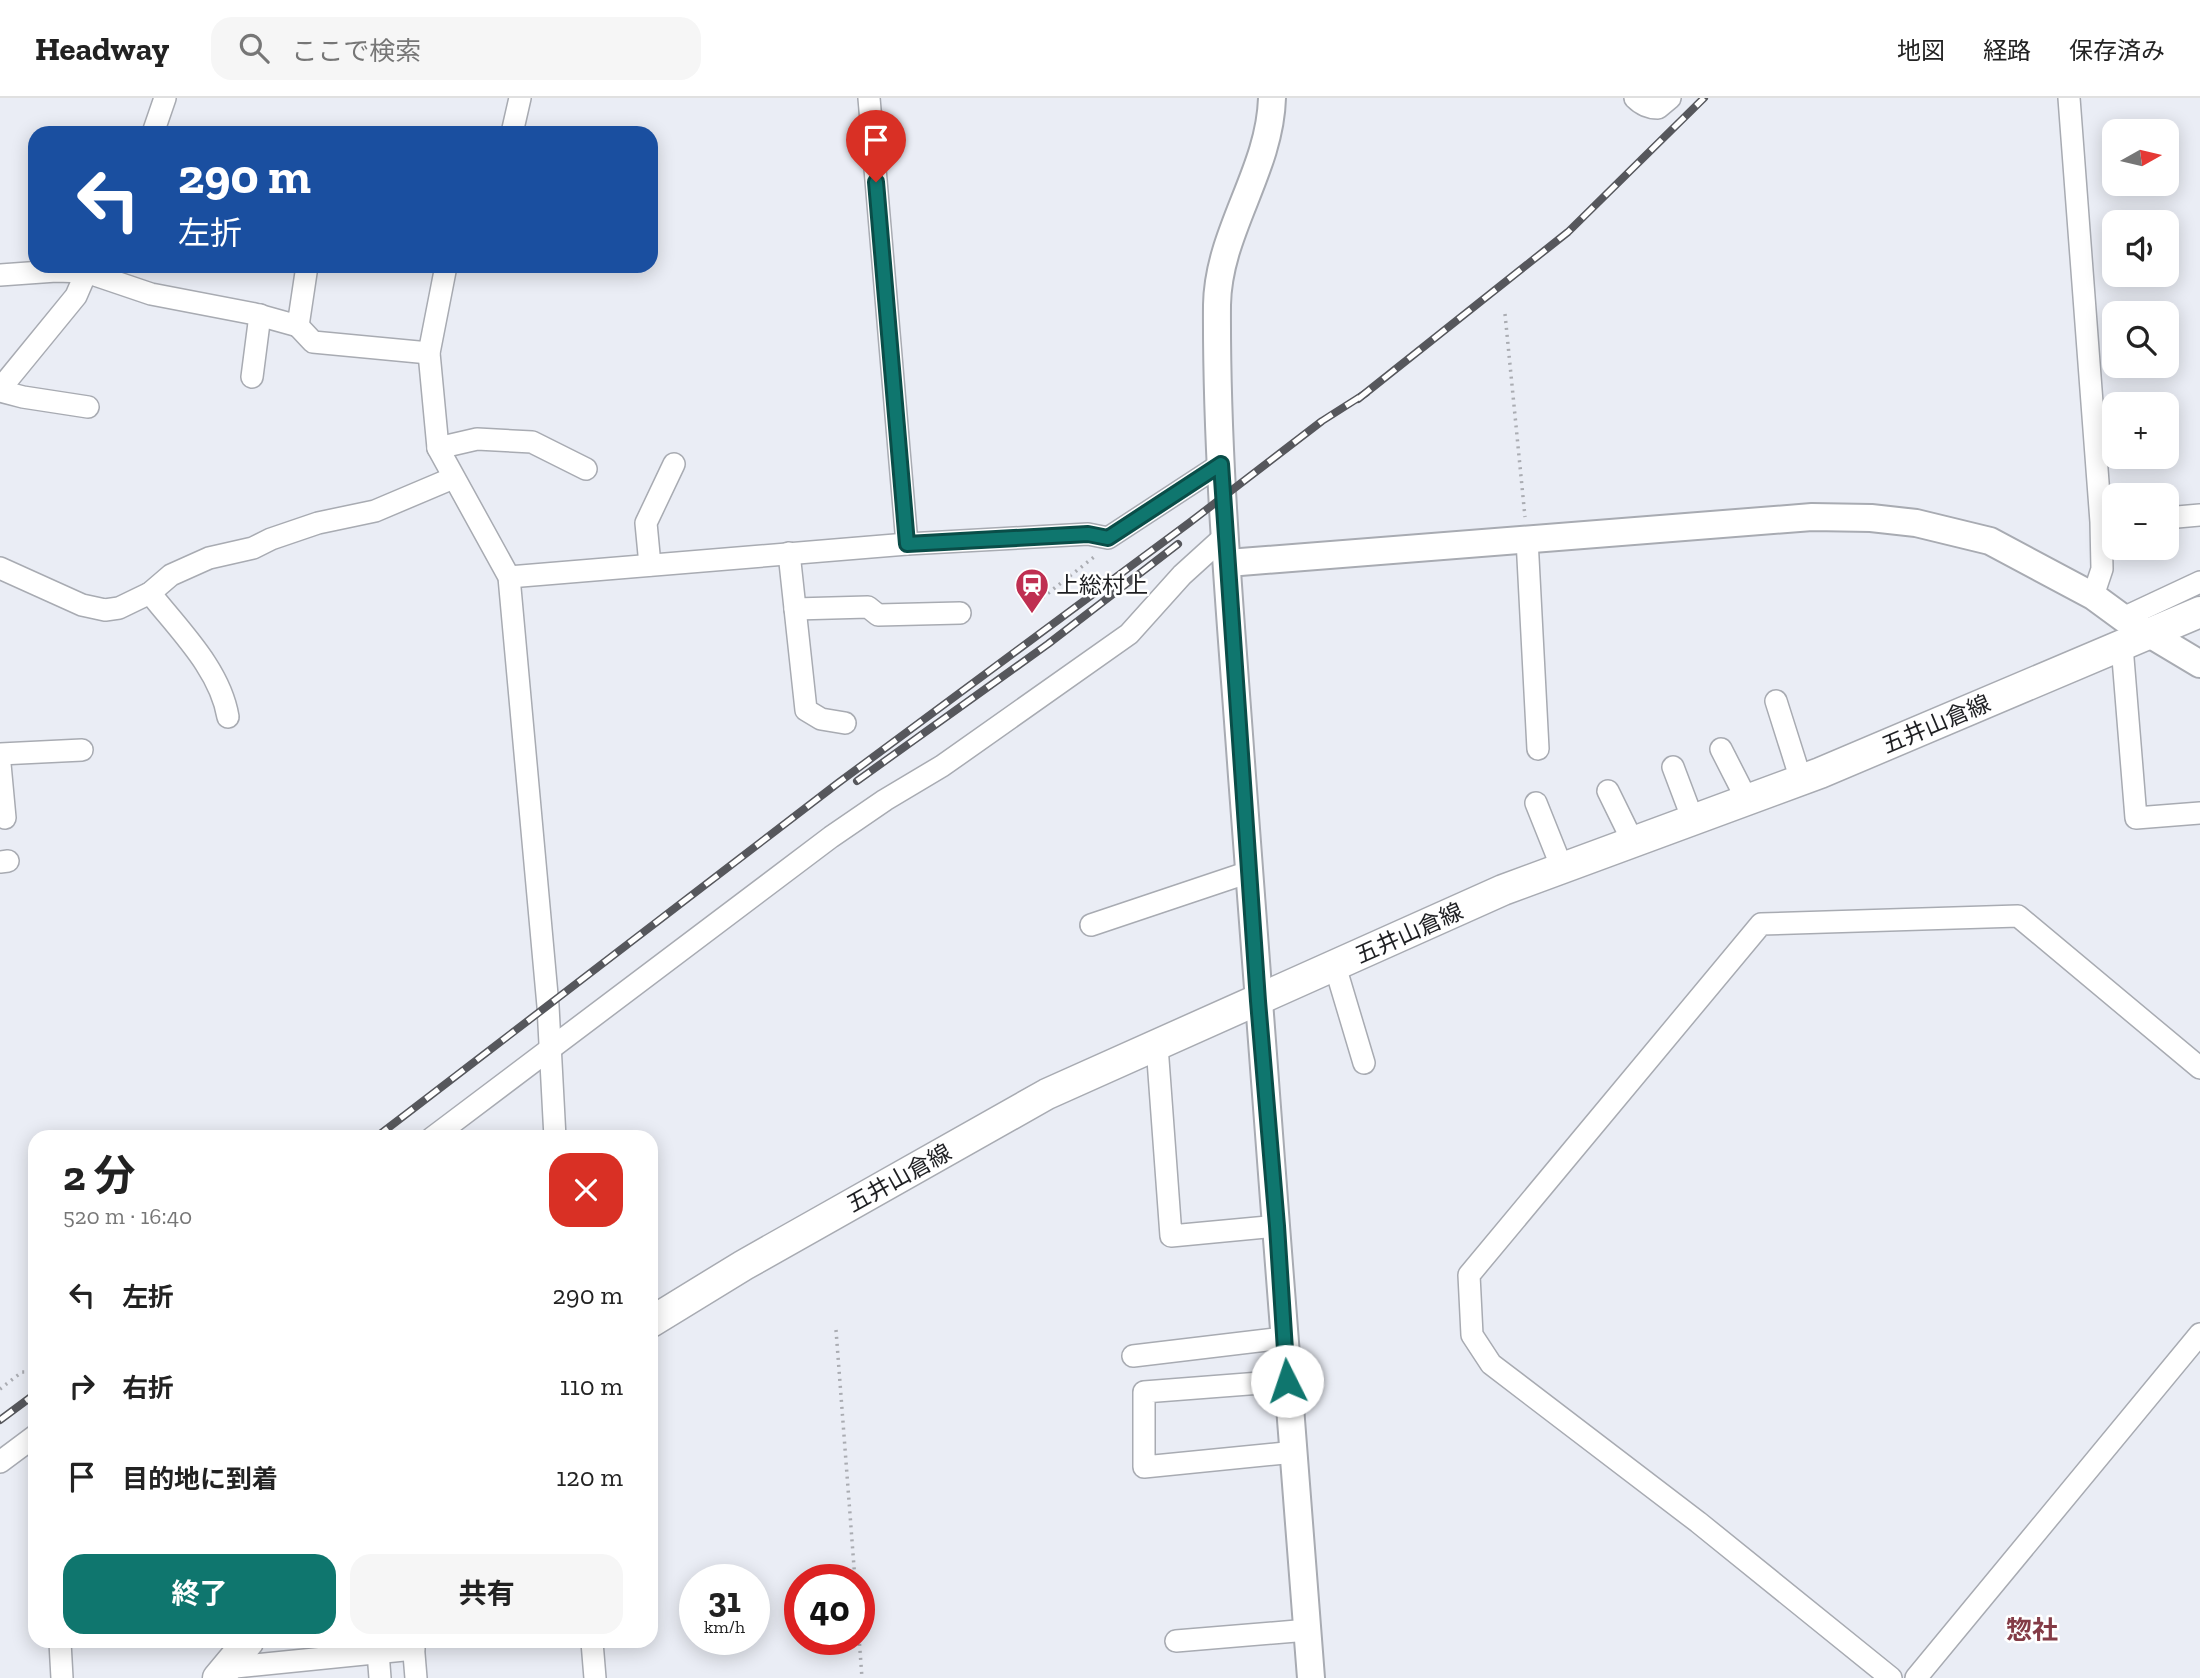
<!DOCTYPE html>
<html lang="ja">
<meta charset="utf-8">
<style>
:root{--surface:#fff;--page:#f6f6f6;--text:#222;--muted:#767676;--line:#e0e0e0;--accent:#0f766e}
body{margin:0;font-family:"Zilla Slab","Noto Sans JP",serif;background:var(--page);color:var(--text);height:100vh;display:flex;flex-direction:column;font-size:26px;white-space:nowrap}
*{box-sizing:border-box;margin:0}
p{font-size:23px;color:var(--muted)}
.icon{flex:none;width:38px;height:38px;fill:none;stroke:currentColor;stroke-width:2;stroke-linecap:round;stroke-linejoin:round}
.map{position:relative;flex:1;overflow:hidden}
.panel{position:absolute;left:28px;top:1032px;width:630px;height:518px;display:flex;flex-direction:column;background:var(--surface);border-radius:21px;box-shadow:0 4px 18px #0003}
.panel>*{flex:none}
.guide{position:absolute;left:28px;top:28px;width:630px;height:147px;border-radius:21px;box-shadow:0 4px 18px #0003;background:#1a4fa0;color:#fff;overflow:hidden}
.needle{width:46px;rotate:82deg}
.buttons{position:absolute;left:2102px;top:21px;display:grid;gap:14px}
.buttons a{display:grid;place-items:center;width:77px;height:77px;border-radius:14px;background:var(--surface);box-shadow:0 4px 18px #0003;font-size:35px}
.speed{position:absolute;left:679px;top:1466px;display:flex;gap:14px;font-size:35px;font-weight:700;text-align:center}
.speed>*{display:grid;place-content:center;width:91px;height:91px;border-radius:50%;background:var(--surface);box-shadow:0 4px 18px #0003;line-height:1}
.speed small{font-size:18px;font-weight:400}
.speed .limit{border:10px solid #d22;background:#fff;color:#111}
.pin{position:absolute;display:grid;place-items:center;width:60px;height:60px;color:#fff;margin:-72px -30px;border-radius:50% 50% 50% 0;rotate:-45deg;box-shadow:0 0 7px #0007}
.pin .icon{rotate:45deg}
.me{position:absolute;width:77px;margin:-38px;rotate:356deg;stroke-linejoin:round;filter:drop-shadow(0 0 5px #0008)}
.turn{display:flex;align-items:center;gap:24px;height:147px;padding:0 35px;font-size:32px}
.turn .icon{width:91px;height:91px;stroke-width:2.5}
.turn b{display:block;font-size:49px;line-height:60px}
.round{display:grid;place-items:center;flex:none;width:74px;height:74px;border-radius:21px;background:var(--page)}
.overview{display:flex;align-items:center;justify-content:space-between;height:119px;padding:0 35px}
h1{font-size:42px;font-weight:700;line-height:52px}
.button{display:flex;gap:14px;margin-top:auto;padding:14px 35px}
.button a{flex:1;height:80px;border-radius:21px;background:var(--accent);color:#fff;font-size:28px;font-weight:700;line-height:80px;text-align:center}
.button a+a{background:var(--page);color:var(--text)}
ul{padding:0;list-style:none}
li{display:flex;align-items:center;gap:21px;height:91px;padding:0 35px}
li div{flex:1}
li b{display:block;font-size:26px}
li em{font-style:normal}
header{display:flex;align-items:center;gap:42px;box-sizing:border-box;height:98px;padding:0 35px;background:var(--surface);border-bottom:2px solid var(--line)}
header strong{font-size:33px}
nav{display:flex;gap:38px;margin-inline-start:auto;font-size:24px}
.search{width:490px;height:63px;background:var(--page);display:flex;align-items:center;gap:18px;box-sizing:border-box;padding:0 24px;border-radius:21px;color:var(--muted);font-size:26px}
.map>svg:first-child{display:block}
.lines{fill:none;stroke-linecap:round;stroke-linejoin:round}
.minor-casing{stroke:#a8abb2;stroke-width:24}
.tertiary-casing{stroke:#a8abb2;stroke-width:30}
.secondary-casing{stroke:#a8abb2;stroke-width:33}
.path{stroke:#aaacb2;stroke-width:3.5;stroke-dasharray:2 5;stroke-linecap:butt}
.minor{stroke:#fff;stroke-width:21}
.tertiary{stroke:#fff;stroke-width:26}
.secondary{stroke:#fff;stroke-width:30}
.rail-casing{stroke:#56575c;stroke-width:8}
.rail{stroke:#fff;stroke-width:5;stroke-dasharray:16;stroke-linecap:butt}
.route-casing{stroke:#0a4d48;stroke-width:18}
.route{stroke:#0f766e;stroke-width:12}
.labels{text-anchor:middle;stroke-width:5;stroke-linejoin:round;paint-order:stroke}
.poi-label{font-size:23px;fill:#1e1f22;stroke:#fff;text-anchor:start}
.street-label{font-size:23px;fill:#1e1f22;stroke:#fff}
.quarter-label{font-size:26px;font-weight:bold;fill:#833b46;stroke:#fff}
</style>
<header>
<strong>Headway</strong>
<div class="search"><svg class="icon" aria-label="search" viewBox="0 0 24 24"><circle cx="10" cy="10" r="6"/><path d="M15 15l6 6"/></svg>ここで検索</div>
<nav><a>地図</a><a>経路</a><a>保存済み</a></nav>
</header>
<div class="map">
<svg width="2200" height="1580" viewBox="0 0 2200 1580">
<rect width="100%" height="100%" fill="#eaedf5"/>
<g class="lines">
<g class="minor-casing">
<g id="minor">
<polyline points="869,0 907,446"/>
<path d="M1635 0C1642 7 1648 10 1658 10L1670 0"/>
<polyline points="2069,0 2101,424 2102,471 2093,498"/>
<polyline points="153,35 165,0"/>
<polyline points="512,35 520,0"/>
<polyline points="446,168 429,255 438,350 509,479 548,908 555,1040"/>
<polyline points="0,177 56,173 86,174 151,196 255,216 298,228 307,168"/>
<polyline points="298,228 313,244 429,255"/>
<polyline points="252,279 260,217"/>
<polyline points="0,291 76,198 89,168"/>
<polyline points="0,293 23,299 88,309"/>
<polyline points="438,350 477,341 532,344 586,371"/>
<polyline points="2166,420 2200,417"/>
<polyline points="1527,441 1538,651"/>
<polyline points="789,455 806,612 821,621 845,625"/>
<polyline points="650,467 646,425 674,366"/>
<polyline points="0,470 82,507 105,512 119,510 150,495 171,477 209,460 253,450 271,441 318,425 375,413 453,380"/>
<polyline points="509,479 907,446 1088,436 1108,440 1221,366"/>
<path d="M150 495C179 532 220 571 228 619"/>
<polyline points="795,511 868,509 878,517 960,515"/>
<polyline points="2123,520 2200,484"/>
<polyline points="2122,548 2136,720 2200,715"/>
<polyline points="1776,603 1801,682"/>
<polyline points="1721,651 1747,702"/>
<polyline points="0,656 82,652"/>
<polyline points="0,666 5,720"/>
<polyline points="1673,669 1693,722"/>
<polyline points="1608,693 1633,744"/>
<polyline points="1536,705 1562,770"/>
<polyline points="0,764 8,763"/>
<polyline points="1091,827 1249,774"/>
<polyline points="1335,868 1364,965"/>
<polyline points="1157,948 1171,1138 1277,1128"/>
<polyline points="432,1040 831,739 885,702 942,668 1129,536 1182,477 1225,438"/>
<polyline points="1133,1258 1284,1240"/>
<polyline points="1287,1283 1144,1294 1144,1369 1295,1354"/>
<polyline points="0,1364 35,1338"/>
<polyline points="1176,1543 1308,1532"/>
<polyline points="60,1544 62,1580"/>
<polyline points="413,1544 416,1580"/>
<polyline points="592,1544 595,1580"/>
<polyline points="378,1554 380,1580"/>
<polyline points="226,1570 414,1551"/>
<polyline points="1891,1580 1698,1424 1491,1266 1472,1237 1469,1177 1761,826 2018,818 2200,970"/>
<polyline points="1916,1580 2200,1236"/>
</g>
</g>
<g class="tertiary-casing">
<g id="tertiary">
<path d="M1272 0C1270 73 1218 134 1217 207 1216 365 1231 522 1242 678 1263 979 1289 1279 1311 1580"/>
<polyline points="1228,465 1812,419 1871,420 1916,425 1990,443 2093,498 2123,520 2200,566"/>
</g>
</g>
<g class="secondary-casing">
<g id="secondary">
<polyline points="651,1224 744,1167 1047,996 1503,792 1820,675 2200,514"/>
<polyline points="218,1580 248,1544"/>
</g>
</g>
<g class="path">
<polyline points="1505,216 1525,419"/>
<polyline points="1037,504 1094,459"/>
<polyline points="836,1232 855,1482"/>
<polyline points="0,1291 22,1274 35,1274"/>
<polyline points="859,1539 862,1580"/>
</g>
<use href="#minor" class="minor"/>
<use href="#tertiary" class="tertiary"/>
<use href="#secondary" class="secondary"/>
<g class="rail-casing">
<g id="rail">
<polyline points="1358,301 1568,134 1704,0"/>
<polyline points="857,683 1048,546 1178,446"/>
<polyline points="375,1040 838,685 1189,425 1322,323 1366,295"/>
<polyline points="0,1322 35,1296"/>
</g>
</g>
<use href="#rail" class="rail"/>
</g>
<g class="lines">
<g class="route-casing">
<polyline id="route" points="876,84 907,446 1088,436 1108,440 1221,366 1258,903 1277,1128 1287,1283"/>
</g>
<use href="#route" class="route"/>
</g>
<defs>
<g id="station-pin" transform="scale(1.75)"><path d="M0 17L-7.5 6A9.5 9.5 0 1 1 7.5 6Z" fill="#bf2f51" stroke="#fff"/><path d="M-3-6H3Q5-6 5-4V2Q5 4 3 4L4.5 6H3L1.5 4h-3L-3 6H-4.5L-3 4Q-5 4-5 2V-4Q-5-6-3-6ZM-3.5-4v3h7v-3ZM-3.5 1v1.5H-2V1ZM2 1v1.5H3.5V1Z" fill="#fff"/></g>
</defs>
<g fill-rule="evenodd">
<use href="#station-pin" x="1032" y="487"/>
</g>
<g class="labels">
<g class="poi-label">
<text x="1056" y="495">上総村上</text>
</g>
<g class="street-label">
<text transform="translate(1936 626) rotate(-23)" y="8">五井山倉線</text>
<text transform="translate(1409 835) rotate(-24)" y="8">五井山倉線</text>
<text transform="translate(899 1080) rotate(-29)" y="8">五井山倉線</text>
</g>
<g class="quarter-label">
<text x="2032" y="1541">惣社</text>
</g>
</g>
</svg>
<div class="buttons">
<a><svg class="needle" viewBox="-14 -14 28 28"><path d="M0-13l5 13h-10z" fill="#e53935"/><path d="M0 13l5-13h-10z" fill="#767676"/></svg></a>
<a><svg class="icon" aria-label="sound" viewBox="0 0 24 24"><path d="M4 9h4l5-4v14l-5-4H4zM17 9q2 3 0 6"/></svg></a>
<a><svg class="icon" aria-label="search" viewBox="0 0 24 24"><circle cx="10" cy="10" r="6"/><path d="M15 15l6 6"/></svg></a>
<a>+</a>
<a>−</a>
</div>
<div class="speed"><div>31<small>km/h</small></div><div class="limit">40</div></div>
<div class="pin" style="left:876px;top:84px;background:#d93025"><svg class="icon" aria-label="arrive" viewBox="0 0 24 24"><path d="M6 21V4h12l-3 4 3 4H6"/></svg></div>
<svg class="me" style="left:1287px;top:1283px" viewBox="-20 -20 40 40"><circle r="19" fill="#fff"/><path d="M0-13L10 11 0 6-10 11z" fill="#0f766e"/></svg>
<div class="guide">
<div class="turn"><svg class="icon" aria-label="left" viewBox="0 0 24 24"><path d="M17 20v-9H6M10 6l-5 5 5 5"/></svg><div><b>290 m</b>左折</div></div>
</div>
<section class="panel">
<div class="overview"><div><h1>2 分</h1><p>520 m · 16:40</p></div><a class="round" style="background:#d93025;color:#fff"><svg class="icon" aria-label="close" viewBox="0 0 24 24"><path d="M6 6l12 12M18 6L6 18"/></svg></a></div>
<ul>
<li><svg class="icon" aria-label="left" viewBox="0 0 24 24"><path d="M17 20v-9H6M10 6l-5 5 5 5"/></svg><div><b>左折</b></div><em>290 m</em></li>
<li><svg class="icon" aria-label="right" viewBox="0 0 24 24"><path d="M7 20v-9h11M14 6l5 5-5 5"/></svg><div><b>右折</b></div><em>110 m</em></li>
<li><svg class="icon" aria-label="arrive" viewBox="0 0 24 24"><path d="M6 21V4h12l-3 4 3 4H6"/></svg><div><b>目的地に到着</b></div><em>120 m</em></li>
</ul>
<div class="button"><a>終了</a><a>共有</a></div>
</section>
</div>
